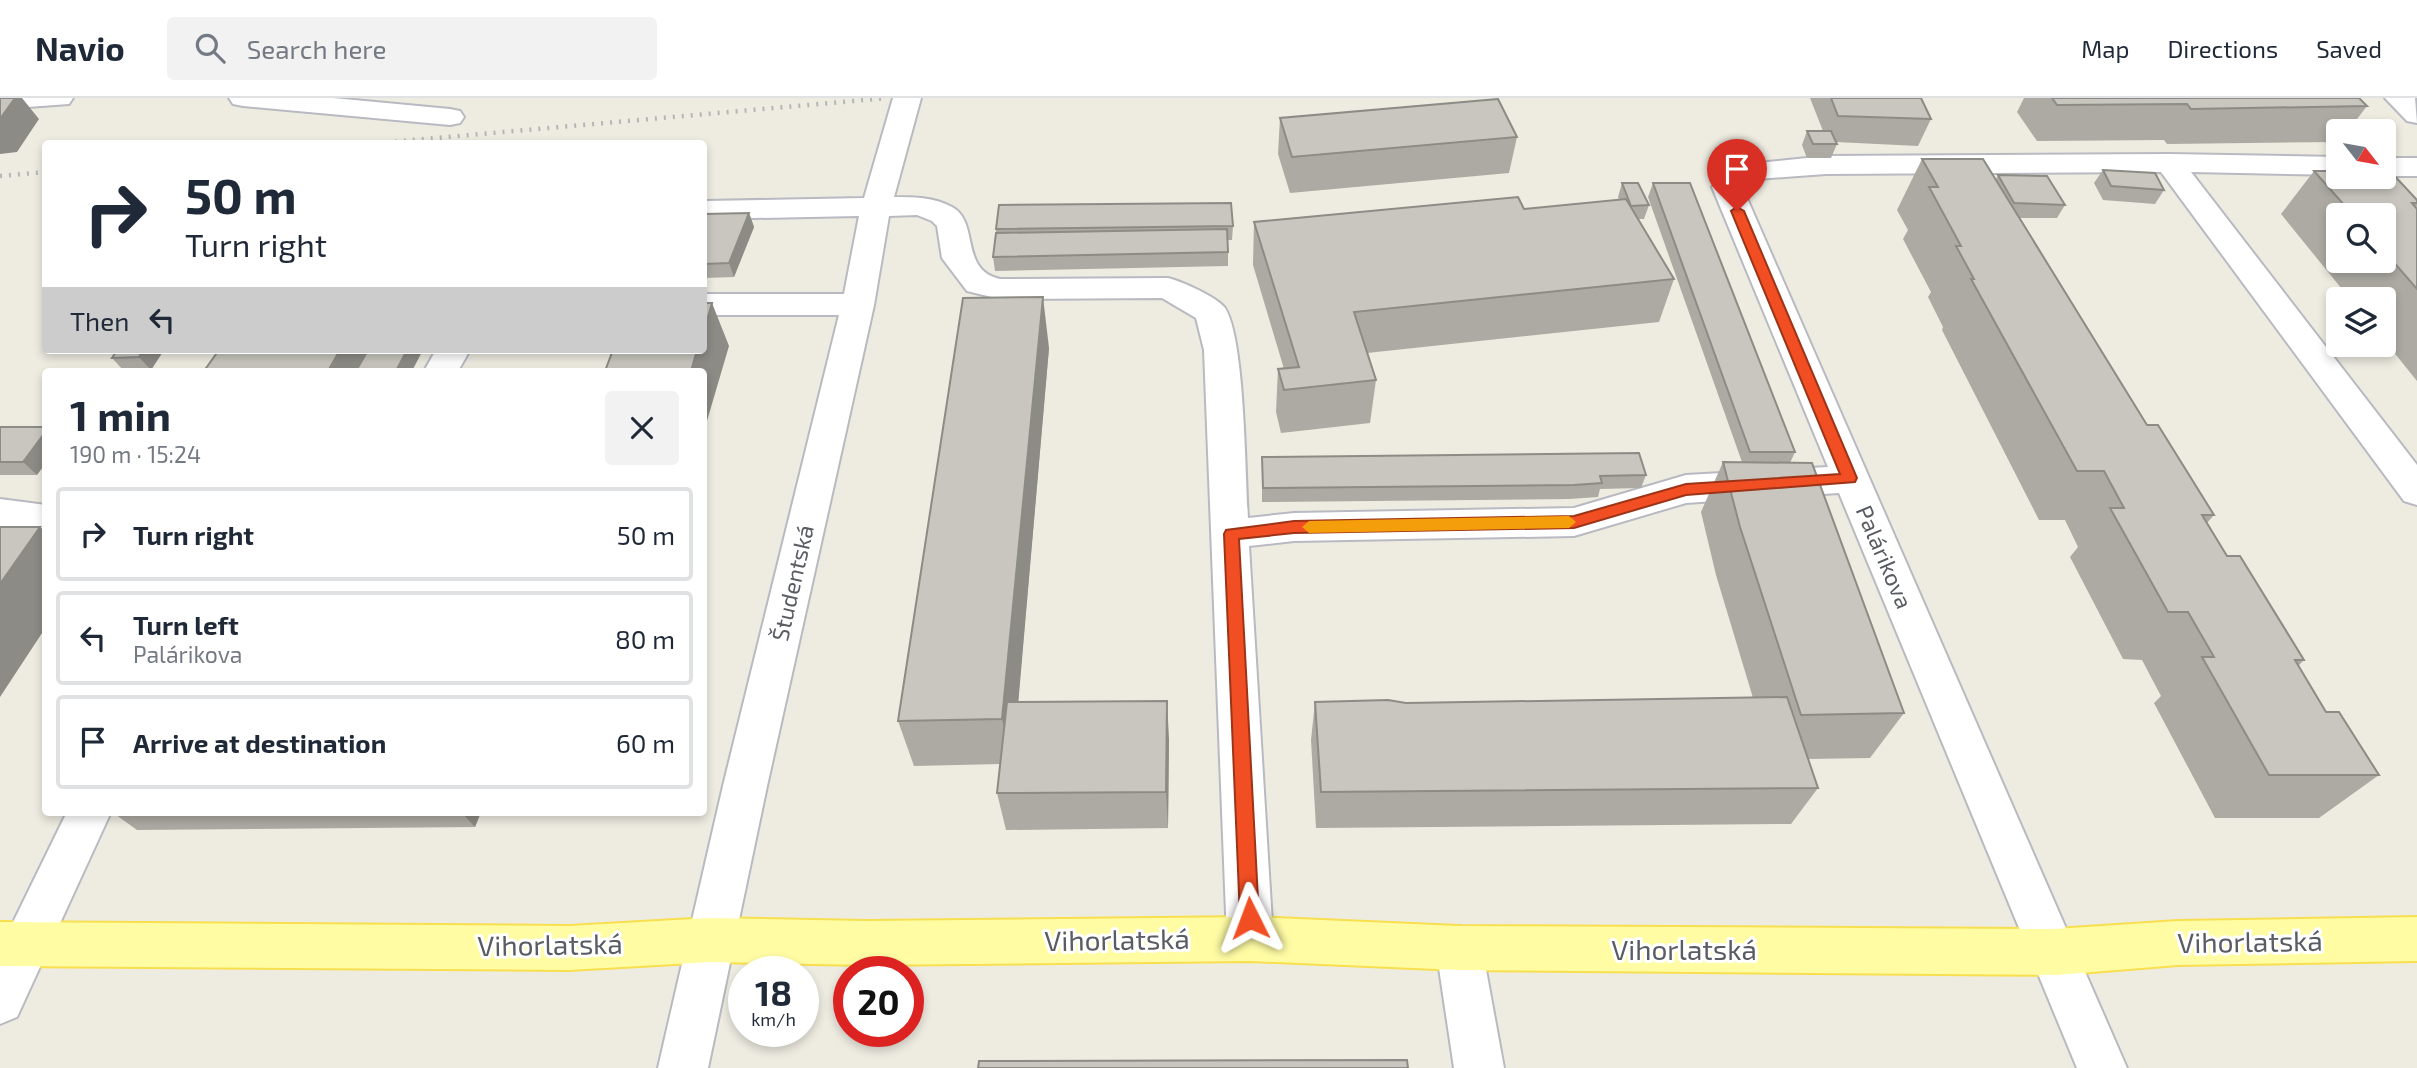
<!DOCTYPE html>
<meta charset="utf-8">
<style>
:root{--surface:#fff;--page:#f2f2f3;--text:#1f2937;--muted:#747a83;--line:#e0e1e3}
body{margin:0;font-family:"Exo 2",sans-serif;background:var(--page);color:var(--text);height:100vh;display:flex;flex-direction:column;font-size:26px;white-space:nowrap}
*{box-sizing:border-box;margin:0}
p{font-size:23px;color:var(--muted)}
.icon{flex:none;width:38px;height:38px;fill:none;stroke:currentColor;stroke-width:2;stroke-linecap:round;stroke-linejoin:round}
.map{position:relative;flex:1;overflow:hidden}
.panel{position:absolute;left:42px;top:270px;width:665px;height:448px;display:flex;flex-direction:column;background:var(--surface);border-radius:7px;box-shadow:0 4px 10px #0003}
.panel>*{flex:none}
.hud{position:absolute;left:42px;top:42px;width:665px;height:214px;border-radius:7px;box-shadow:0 4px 10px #0003;background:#fff;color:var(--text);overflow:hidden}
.needle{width:46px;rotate:121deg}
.controls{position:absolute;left:2326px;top:21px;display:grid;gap:14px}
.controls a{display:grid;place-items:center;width:70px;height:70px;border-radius:7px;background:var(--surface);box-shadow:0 4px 10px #0003;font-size:35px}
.speed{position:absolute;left:728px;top:858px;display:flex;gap:14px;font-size:35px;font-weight:700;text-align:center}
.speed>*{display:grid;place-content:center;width:91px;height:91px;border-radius:50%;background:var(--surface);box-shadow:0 4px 10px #0003;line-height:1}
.speed small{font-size:18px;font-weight:400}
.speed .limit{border:10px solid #d22;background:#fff;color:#111}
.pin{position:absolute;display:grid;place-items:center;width:60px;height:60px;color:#fff;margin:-72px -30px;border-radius:50% 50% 50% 0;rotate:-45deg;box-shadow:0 0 7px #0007}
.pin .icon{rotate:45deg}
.me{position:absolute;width:77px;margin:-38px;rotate:357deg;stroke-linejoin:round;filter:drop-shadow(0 0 5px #0008)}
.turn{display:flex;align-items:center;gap:24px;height:147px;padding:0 28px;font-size:32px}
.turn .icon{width:91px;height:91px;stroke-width:2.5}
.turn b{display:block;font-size:49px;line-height:60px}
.then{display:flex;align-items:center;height:66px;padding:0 28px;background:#0003;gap:14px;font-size:26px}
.round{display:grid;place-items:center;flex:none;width:74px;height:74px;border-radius:7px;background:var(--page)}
.headline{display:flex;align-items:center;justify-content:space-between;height:119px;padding:0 28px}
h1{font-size:42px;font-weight:700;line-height:52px}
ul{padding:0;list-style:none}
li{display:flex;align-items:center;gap:21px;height:94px;margin:0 14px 10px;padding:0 14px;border:4px solid var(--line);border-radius:7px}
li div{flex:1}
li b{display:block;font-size:26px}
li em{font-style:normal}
header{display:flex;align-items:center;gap:42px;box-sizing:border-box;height:98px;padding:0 35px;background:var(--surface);border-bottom:2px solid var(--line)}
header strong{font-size:33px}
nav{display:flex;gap:38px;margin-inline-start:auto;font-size:24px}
.search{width:490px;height:63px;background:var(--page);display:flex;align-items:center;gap:18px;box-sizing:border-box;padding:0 24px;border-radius:7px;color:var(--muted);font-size:26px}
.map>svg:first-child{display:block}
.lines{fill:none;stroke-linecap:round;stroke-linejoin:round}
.minor-casing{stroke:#b9bac1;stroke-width:4}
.major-casing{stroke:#f8df4f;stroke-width:4}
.minor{fill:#fff;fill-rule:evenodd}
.major{fill:#fffca4;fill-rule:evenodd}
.rail{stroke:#b5b5b6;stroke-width:4.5;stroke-dasharray:2 7;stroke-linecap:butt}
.wall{fill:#acaaa3;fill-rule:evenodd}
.shaded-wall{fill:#8c8b85}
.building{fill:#c8c6be;stroke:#8c8b85;stroke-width:2}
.route{fill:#f24e23;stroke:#9d3317;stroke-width:2}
.slow{fill:#f59e0b}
.labels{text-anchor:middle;stroke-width:6;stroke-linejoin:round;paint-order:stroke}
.street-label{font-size:23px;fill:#5a5c63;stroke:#fff}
.near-street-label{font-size:28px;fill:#5a5c63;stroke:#fff}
</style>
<header>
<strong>Navio</strong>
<div class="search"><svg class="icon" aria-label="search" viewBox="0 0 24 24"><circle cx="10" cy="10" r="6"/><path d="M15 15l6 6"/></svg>Search here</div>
<nav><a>Map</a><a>Directions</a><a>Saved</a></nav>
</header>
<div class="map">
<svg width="2417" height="970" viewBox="0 0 2417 970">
<rect width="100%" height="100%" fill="#eeece1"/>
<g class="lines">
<g class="minor-casing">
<g id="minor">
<polygon points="0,0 73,0 69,6 0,11"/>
<polygon points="229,0 333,0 450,11 460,13 464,19 460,25 450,27 243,8 233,6"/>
<path d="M893 0H921L894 99C913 99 934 99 952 109 980 124 959 172 1000 181L1168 180C1181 183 1217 199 1225 210 1245 241 1245 376 1248 420L1294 415 1574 410 1686 377 1828 369 1712 89 1739 67 1826 58 2169 56 2338 59V77L2191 74 2417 367V407L2404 403 2161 74 1826 76 1757 81 1743 91 2127 970H2077L1839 395 1686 405 1574 438 1294 443 1249 448 1273 841 1266 857 1250 863 1234 857 1227 841 1204 252 1196 220 1162 200 1000 201 967 193 942 160 937 128 932 123 917 117 889 118 874 207 767 688 708 970H658L723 688 839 217H704V196H844L859 118 704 121V103L864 100Z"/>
<polygon points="2385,0 2415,0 2417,25 2407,23"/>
<rect x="2384" y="60" width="33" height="18"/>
<polygon points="436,252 470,252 458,273 424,273"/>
<polygon points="0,401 46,407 46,435 0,429"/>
<polygon points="67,714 111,714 17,919 0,926 0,851"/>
<polygon points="1459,828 1476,834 1482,850 1504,970 1454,970 1436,850 1442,834"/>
</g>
</g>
<g class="major-casing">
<polygon id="major" points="1250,819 1459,828 2055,831 2178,823 2417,819 2417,863 2178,867 2055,877 1459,872 1250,863 866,867 711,864 569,872 0,868 0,824 569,828 711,820 866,823"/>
</g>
<use href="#minor" class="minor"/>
<use href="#major" class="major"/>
<g class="rail">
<polyline points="368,46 887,0"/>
<polyline points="0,78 46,74"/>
</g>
</g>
<g class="wall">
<polygon points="1810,0 1921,0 1931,21 1918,48 1836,44 1837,46 1831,60 1807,60 1802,47 1807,33 1823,33"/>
<polygon points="2024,0 2359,0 2367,8 2348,33 2338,33 2338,44 2167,46 2164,42 2037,43 2017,14"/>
<polygon points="1280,20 1517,39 1509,75 1290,95 1278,56"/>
<polygon points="1922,61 1996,81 1998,77 2065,107 2057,120 2020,120 2147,327 2214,417 2207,425 2227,458 2304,562 2298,568 2326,614 2379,677 2319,720 2215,720 2154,605 2161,598 2142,562 2123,561 2070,459 2078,449 2065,422 2039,422 1942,232 1943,229 1928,199 1931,194 1903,141 1908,132 1897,112"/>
<polygon points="2103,72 2164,92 2155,106 2103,102 2094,85"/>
<path d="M2314 73 2417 102V108L2416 110 2417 111V283L2384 242V201H2350L2281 116ZM2338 117H2384V163H2338Z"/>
<polygon points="1622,85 1649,107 1644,121 1638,121 1674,181 1659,224 1367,255 1376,282 1370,325 1281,335 1276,314 1278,271 1284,271 1253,167 1254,124 1524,111 1619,102 1618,99"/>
<polygon points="1653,85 1795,354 1790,365 1904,615 1870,660 1808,661 1818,690 1791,726 1316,730 1311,642 1315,604 1406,605 1753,600 1716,477 1701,414 1723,364 1742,364 1648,99"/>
<polygon points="749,115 754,129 734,179 704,180 704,116"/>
<polygon points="1233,128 1232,142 1228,142 1228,168 995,173 993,159 996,135 996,131"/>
<polygon points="1049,250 1018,604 1169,641 1168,730 1006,732 997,695 1000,666 914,668 898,623"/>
<polygon points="117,252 164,252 151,272 124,273 112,260"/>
<polygon points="0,329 37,377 0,377"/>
<polygon points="1262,359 1646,377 1641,390 1600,391 1598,399 1569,401 1262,404"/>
<polygon points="112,714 481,714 475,729 137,732"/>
</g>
<g class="shaded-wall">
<polygon points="15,0 22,0 39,21 17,54 0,56 0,21"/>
<polygon points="749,115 754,129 734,179 729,165"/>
<polygon points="1043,199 1049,250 1013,665 1002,621"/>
<polygon points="712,205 729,248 704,333 704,273 691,273 697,252 704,252 704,233"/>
<polygon points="143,252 164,252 151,272 139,259"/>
<polygon points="340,252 371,252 361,273 328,273"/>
<polygon points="407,252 423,252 412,273 396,273"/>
<polygon points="46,333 46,365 37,377 23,364"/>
<polygon points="40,429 46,434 46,529 0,599 0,486"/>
<polygon points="1167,603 1169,641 1168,730 1166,694"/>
<polygon points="461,714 481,714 475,729"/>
</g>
<g class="building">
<polygon points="0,0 15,0 0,21"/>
<polygon points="1831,0 1921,0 1931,21 1838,18"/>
<polygon points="2052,0 2359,0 2367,8 2191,11 2187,6 2057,7"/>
<polygon points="1498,1 1517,39 1292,59 1280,20"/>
<polygon points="1807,33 1831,33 1837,46 1813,46"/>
<polygon points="1922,61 1983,61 2147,327 2158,327 2214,417 2202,417 2227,458 2240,458 2304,562 2295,562 2326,614 2339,614 2379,677 2269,677 2202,559 2214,559 2188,514 2168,514 2110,410 2124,410 2104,373 2077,373 1971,181 1974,181 1956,148 1961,148 1929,89 1938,89"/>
<polygon points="2103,72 2155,75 2164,92 2111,88"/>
<polygon points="2314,73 2338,73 2338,79 2384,79 2384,73 2390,73 2417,102 2417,105 2412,105 2417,111 2417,191 2384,153 2384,117 2353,117"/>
<polygon points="1998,77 2047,78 2065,107 2014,105"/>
<polygon points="1622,85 1638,85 1649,107 1631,108"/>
<polygon points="1653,85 1690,85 1795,354 1750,354"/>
<polygon points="1518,99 1524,111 1626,101 1674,181 1354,214 1376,282 1284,292 1278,271 1299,269 1254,124"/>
<polygon points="1231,105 1233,128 996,131 999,107"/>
<polygon points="749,115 729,165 704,166 704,116"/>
<polygon points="1227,131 1228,154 993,159 996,135"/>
<polygon points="1043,199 1002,621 898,623 963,200"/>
<polygon points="704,205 712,205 704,233"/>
<polygon points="117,252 143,252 139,259 112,260"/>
<polygon points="219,252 340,252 328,273 204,273"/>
<polygon points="368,252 407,252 396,273 356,273"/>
<polygon points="613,252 697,252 691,273 605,273"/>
<polygon points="0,329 46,329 46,333 23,364 0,364"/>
<polygon points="1639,355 1646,377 1600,378 1602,385 1574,387 1263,390 1262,359"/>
<polygon points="1723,364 1812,365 1904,615 1801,617 1740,429"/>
<polygon points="0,429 40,429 0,486"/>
<polygon points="1787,599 1818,690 1321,694 1315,604 1388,602 1406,605"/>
<polygon points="1167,603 1166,694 997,695 1007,604"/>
<polygon points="1407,962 1408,970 978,970 979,963"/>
</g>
<polygon class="route" points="1737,109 1744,113 1857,380 1855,384 1686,397 1574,430 1294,435 1239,441 1259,820 1256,826 1250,829 1243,826 1240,820 1224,436 1226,432 1294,423 1574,418 1686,386 1840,376 1731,113"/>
<polygon class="slow" points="1569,418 1576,424 1569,430 1309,435 1302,429 1309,423"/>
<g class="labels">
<g class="street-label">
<text transform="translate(1884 459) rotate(67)" y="8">Palárikova</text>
<text transform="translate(793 485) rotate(-77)" y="8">Študentská</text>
</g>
<g class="near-street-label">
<text transform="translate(1117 842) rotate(-1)" y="10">Vihorlatská</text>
<text transform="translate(2250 844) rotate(-1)" y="10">Vihorlatská</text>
<text transform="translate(550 847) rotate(-1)" y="10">Vihorlatská</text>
<text x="1684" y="862">Vihorlatská</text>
</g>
</g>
</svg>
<div class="controls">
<a><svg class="needle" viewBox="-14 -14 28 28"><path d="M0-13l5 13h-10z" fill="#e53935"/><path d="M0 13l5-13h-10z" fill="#747a83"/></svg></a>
<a><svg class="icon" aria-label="search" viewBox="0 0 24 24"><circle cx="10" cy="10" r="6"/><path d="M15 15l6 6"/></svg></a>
<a><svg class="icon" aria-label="layers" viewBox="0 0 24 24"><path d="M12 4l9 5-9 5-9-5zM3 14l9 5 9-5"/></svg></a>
</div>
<div class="speed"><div>18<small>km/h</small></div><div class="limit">20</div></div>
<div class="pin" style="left:1737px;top:113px;background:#d93025"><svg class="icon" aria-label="arrive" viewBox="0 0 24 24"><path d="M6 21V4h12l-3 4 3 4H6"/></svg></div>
<svg class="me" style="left:1250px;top:820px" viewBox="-20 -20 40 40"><path d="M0-17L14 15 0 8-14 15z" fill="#f24e23" stroke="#fff" stroke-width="4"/></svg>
<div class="hud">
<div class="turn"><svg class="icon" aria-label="right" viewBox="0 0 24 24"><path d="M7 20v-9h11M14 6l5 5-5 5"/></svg><div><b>50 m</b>Turn right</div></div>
<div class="then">Then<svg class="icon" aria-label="left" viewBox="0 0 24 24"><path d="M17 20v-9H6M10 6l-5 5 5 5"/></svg></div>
</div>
<section class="panel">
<div class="headline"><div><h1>1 min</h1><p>190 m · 15:24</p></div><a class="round"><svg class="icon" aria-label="close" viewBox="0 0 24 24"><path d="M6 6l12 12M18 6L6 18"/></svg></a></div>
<ul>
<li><svg class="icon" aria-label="right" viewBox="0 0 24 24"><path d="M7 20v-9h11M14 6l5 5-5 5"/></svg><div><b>Turn right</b></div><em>50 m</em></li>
<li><svg class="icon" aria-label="left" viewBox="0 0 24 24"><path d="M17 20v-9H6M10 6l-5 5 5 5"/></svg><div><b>Turn left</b><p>Palárikova</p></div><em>80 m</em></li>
<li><svg class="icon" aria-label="arrive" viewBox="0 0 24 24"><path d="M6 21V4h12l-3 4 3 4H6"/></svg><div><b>Arrive at destination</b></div><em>60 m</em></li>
</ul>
</section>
</div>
